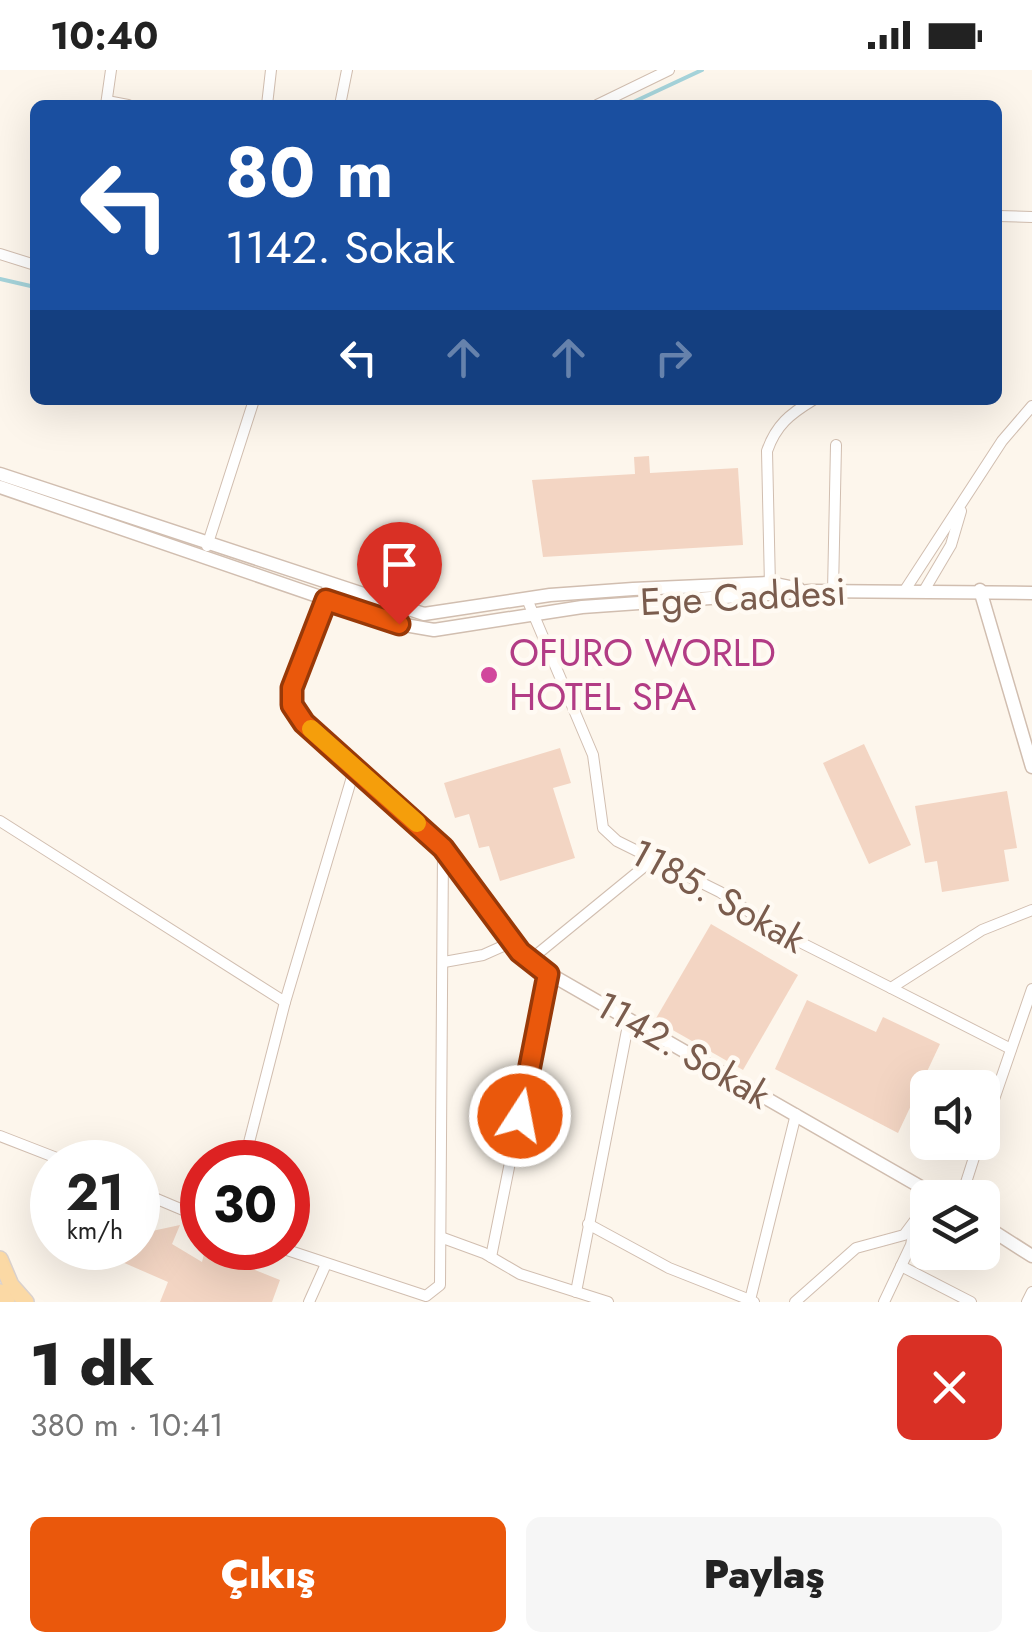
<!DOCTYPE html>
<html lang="tr">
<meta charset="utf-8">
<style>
:root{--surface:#fff;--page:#f6f6f6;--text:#222;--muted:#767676;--accent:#ea580c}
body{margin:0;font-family:Jost,sans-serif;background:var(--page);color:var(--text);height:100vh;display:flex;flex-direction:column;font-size:38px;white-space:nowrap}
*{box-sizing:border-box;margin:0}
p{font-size:32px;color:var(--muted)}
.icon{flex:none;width:55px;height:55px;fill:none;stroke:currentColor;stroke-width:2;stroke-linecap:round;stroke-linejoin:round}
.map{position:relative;height:1232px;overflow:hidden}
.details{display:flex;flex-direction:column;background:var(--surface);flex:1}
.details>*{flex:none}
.top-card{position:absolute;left:30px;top:30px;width:972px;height:305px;border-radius:15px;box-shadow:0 10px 40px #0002;background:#1a4fa0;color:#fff;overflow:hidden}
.buttons{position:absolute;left:910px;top:1000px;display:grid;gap:20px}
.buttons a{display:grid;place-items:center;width:90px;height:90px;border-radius:15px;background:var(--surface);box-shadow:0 10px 40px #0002;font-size:50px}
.speed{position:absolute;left:30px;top:1070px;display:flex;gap:20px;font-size:50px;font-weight:700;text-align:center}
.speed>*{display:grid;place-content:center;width:130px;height:130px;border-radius:50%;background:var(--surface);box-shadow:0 10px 40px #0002;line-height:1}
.speed small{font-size:25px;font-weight:400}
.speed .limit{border:15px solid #d22;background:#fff;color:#111}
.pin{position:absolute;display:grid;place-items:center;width:85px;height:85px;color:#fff;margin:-102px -42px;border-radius:50% 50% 50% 0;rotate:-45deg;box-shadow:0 0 10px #0007}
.pin .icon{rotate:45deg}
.me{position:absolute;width:110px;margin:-55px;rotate:11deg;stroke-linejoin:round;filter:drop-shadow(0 0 8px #0008)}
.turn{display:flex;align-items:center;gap:35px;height:210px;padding:0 30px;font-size:45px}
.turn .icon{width:130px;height:130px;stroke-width:2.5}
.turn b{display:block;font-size:70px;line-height:85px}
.lanes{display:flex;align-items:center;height:95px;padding:0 30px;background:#0003;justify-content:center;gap:50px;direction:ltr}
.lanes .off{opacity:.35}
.round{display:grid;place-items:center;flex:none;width:105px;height:105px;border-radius:15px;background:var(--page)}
.summary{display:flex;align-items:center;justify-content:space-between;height:170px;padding:0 30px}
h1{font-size:60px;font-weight:800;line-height:75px}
.button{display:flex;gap:20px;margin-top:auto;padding:20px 30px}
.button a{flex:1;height:115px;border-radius:15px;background:var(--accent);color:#fff;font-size:40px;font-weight:800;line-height:115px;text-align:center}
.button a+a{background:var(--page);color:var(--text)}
.status{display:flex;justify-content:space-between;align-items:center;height:70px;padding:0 50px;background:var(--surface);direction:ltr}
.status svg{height:28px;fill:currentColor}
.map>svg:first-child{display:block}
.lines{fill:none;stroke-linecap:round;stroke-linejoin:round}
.stream{stroke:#a5d3da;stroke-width:4}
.building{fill:#f3d5c3}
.minor-casing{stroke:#d1beb0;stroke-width:12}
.tertiary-casing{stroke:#d1beb0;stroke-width:15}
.primary-casing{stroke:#dad1cd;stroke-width:18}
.minor{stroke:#fff;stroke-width:10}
.tertiary{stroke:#fff;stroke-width:12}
.primary{stroke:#fbd9a5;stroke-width:15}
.route-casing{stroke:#983908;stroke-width:25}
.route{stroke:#ea580c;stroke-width:18}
.slow{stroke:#f59e0b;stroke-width:18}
.hotel-dot{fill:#d1479c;stroke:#fffaf3;stroke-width:4}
.labels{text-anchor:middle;stroke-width:9;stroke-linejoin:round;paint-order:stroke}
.street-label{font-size:38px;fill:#7a5c4d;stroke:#fffaf3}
.hotel-label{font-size:38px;fill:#b23c85;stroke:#fffaf3;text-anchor:start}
</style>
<div class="status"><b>10:40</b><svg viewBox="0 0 49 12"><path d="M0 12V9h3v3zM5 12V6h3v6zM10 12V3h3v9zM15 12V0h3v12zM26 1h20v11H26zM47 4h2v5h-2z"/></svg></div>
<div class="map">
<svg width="1032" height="1232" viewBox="0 0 1032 1232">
<rect width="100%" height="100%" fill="#fdf6ec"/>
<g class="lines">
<g class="stream">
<polyline points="627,35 702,0"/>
<polyline points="0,209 35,217"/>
</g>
</g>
<g class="building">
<polygon points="649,386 650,403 738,398 743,475 543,487 532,410 635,404 634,387"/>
<polygon points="864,674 911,775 869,794 823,693"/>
<polygon points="560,678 571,713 553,718 575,788 500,811 489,776 479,778 469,744 455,748 444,713"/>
<polygon points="1007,721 1017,778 1004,780 1009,811 942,822 937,791 925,793 915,736"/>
<polygon points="711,854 798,905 743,1000 655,950"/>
<polygon points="807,930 876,962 883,947 940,974 898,1063 775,999"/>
<polygon points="138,1154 152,1161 180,1155 172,1174 202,1192 205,1180 280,1210 272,1232 160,1232 168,1212 90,1178 138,1178"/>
</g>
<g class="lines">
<g class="minor-casing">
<g id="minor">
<polyline points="107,31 128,35"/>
<polyline points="106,35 111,0"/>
<polyline points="267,35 271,0"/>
<polyline points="340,35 347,0"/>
<polyline points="597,35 669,0"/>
<polyline points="998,146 1032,147"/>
<polyline points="0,184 35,195"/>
<polyline points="207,476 254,330"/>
<path d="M770 516 767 381C776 355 790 344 813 330"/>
<polyline points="925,519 951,475 961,441"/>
<polyline points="905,520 1002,371 1032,336"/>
<polyline points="833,521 836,375"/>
<polyline points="527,529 593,685 603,758 617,771 720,822 776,860 891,918 982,860 1032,840"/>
<polyline points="0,751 285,932"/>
<polyline points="530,890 656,787"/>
<polyline points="444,892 483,885 512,872"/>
<polyline points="891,918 1011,979"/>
<polyline points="982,1064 1032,919"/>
<polyline points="0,1066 67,1092"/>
<polyline points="244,1092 285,932 355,697"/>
<polyline points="138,1121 202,1148"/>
<polyline points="961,1128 979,1072"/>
<polyline points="588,1154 669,1198 750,1230"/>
<polyline points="443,1168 484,1183 520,1204 608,1232"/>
<polyline points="281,1178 426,1226 440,1215 443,778"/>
<polyline points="491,1187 548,903"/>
<polyline points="901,1196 971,1232"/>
<polyline points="576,1222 629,950"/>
<polyline points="309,1232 326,1194"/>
<polyline points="754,1232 750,1230 796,1044"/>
<polyline points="795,1232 856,1178 904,1165 928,1133"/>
<polyline points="884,1232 911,1175 915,1155"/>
<polyline points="1027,1232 1032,1222"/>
</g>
</g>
<g class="tertiary-casing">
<g id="tertiary">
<polyline points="0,404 424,544 550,525 633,519 770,513 799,519"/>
<polyline points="0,417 399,554 434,560 582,537 811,521 1032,523"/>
<path d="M330 514C324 534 290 621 292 632 293 639 299 646 303 653L443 777 520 882 548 903 940 1128"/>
<polyline points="980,520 1032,697"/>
<polyline points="982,1154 1032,1186"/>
</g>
</g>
<g class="primary-casing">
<g id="primary">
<polyline points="0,1189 11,1215 26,1232"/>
<polyline points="0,1222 7,1232"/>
</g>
</g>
<use href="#minor" class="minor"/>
<use href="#tertiary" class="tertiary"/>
<use href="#primary" class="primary"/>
</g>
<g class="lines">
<g class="route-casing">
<polyline id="route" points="399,554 326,530 292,618 292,635 304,653 443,778 520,882 548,904 520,1046"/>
</g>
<use href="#route" class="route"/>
<polyline class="slow" points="311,659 417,753"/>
</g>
<circle class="hotel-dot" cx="489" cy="605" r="10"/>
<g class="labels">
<g class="street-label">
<text transform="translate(743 527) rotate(-3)" y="13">Ege Caddesi</text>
<text transform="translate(718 826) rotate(29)" y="13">1185. Sokak</text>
<text transform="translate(683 980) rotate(30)" y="13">1142. Sokak</text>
</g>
<g class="hotel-label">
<text x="509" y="596">OFURO WORLD<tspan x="509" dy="44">HOTEL SPA</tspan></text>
</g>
</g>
</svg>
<div class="buttons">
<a><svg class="icon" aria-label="sound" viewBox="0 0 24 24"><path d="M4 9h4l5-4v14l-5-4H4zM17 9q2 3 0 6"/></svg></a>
<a><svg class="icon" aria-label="layers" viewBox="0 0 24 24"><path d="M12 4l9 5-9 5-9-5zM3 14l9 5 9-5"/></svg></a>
</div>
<div class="speed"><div>21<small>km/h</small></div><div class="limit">30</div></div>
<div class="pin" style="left:399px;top:554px;background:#d93025"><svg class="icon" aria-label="arrive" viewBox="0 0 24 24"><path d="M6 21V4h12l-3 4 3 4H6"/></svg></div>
<svg class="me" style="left:520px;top:1046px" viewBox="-20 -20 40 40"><circle r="17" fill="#ea580c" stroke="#fff" stroke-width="3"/><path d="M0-11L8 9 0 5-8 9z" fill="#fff"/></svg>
<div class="top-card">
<div class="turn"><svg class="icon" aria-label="left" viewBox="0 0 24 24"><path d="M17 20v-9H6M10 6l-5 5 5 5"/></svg><div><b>80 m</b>1142. Sokak</div></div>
<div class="lanes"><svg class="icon" aria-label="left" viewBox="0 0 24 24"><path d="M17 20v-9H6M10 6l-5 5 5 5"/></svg><svg class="icon off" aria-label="ahead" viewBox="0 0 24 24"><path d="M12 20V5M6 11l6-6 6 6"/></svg><svg class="icon off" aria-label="ahead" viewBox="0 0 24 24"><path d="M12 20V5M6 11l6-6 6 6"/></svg><svg class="icon off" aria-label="right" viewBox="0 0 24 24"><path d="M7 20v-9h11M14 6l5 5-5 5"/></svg></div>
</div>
</div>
<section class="details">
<div class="summary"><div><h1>1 dk</h1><p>380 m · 10:41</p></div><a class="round" style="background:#d93025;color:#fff"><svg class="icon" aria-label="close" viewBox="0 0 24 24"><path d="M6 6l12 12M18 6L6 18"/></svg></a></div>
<div class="button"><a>Çıkış</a><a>Paylaş</a></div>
</section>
